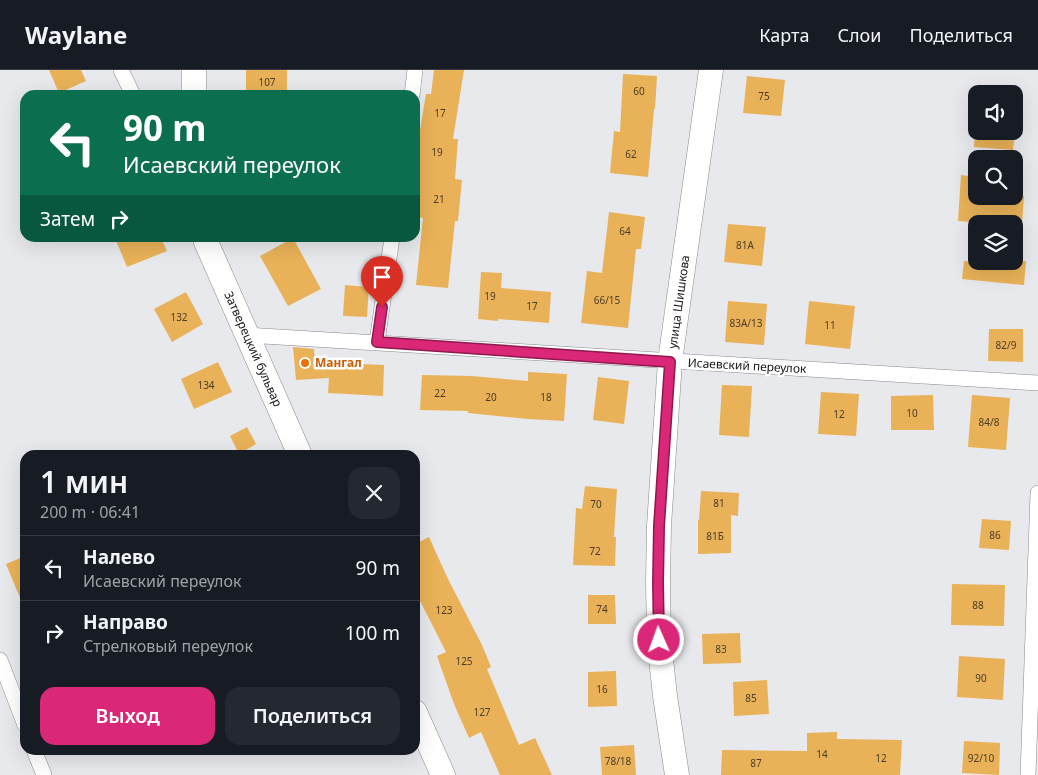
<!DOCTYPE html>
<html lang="ru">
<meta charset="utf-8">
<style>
:root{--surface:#171b24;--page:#242831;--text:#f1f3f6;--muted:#9ea1a6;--line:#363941;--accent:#db2777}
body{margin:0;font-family:"Noto Sans",sans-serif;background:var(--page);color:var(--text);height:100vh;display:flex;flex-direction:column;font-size:19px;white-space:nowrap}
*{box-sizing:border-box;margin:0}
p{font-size:16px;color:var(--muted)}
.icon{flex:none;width:28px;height:28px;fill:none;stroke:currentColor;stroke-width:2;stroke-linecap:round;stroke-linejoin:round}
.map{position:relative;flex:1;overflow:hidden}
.sheet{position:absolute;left:20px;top:380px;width:400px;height:305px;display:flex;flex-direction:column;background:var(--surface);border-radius:15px;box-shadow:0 5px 20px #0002}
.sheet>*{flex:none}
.top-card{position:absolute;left:20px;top:20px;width:400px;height:152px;border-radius:15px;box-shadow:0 5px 20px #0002;background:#0b6e4f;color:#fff;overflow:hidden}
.buttons{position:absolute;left:968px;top:15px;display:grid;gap:10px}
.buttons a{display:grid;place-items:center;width:55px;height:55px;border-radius:10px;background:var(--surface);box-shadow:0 5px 20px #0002;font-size:25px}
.pin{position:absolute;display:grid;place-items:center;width:42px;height:42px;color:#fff;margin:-51px -21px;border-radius:50% 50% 50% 0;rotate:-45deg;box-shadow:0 0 5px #0007}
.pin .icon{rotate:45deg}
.me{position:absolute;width:55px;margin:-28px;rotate:358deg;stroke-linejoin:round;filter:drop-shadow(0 0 4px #0008)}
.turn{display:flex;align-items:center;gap:18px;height:105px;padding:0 20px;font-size:22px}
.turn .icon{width:65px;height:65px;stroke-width:2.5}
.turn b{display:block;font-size:35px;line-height:42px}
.then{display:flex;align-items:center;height:48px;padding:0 20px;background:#0003;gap:10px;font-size:19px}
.round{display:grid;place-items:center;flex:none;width:52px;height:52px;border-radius:15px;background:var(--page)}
.head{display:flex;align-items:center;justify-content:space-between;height:85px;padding:0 20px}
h1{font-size:30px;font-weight:600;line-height:38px}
.primary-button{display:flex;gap:10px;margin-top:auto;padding:10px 20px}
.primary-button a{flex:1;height:58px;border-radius:15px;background:var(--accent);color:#fff;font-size:20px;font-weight:600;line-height:58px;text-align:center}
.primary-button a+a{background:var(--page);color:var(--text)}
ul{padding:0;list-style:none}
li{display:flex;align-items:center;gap:15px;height:65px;padding:0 20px;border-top:1px solid var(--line)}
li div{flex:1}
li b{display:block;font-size:19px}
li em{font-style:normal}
header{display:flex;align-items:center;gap:30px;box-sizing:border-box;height:70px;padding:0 25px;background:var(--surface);border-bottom:1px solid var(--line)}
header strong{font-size:24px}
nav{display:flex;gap:28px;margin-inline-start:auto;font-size:18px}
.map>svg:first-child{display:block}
.building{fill:#e9b258}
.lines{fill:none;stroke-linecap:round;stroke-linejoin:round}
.street-casing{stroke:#88898d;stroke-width:16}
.primary-casing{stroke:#88898d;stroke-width:25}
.street{stroke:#fff;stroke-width:15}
.primary{stroke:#fff;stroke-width:24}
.route-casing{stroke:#8e194d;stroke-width:12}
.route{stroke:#db2777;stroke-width:9}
.food-dot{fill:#e8710a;stroke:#fff;stroke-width:2}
.labels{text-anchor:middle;stroke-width:5;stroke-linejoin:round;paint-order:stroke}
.number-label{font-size:10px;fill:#4a3c27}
.street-label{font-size:12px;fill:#151517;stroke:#fff}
.food-label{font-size:12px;font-weight:bold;fill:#c56008;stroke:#fff;text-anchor:start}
</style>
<header>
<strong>Waylane</strong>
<nav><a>Карта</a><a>Слои</a><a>Поделиться</a></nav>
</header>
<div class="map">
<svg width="1038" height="705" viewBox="0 0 1038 705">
<rect width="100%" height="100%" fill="#e8e9ed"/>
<g class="building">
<polygon points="49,0 81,0 86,11 59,23"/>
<rect x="246" y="0" width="41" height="25"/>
<polygon points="434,0 464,0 453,69 458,69 455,109 462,110 458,151 455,151 448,218 416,215 423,148 416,147 420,96 417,96 419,66 426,24 431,24"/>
<polygon points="623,4 657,6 655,39 654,39 648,107 610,103 614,61 620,62"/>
<polygon points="747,6 785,10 781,46 743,43"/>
<polygon points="975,61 1015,61 1013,80 974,77"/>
<polygon points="961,105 976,107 976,126 1024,126 1022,154 995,154 958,151"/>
<polygon points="609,142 645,147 641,179 636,179 628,258 581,253 587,201 602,203"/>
<polygon points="728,154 766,157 762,196 724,192"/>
<polygon points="115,168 161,168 167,181 127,197"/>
<polygon points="293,168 321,219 288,236 260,186"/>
<polygon points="964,191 1026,191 1024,215 962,209"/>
<polygon points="481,202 502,203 501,218 551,222 549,253 498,249 498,251 478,249"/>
<polygon points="345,215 369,217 367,247 343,246"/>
<polygon points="186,222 203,254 172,272 154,239"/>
<polygon points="728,231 767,234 764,275 725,272"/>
<polygon points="809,231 855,236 850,279 805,274"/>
<polygon points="989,259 1023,259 1023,292 988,291"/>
<polygon points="293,277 314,279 315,292 384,295 383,326 328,323 329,308 296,310"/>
<polygon points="218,292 232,322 194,339 181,309"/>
<polygon points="528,302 567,304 564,351 528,349 468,343 468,341 420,340 422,305 472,306 528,311"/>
<polygon points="598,307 629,311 624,354 593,350"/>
<polygon points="722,315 752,316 749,367 719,365"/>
<polygon points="821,322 859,324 856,366 818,364"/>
<polygon points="933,325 934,360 891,360 891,326"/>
<polygon points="972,325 1010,328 1006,380 968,377"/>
<polygon points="247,357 256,374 239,384 230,366"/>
<polygon points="585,416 617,419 614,467 616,467 615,496 573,495 576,438 582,439"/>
<polygon points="701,421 739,423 738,446 731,445 731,483 698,484 698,450 699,450"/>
<polygon points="982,449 1011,451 1009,480 979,478"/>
<polygon points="429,467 448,509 482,575 491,597 487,599 519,675 535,668 552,705 500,705 481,662 469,668 454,634 437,586 446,582 415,521 415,474"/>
<polygon points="25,486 25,540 6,494"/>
<polygon points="952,514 1005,515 1004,556 951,555"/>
<polygon points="588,525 615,525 616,554 588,554"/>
<polygon points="740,563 741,593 703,594 702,564"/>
<polygon points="959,586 1005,589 1003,630 957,627"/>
<polygon points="616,601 617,636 588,637 588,602"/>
<polygon points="767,610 769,644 734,646 733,612"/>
<polygon points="837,662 837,669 902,670 900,705 721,705 722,680 807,681 807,663"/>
<polygon points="964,671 1000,673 999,705 962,703"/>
<polygon points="634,675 636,705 602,705 600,677"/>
</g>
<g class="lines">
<g class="street-casing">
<g id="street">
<polyline points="121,0 133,25"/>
<polyline points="412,25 415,0"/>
<polyline points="246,265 1038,313"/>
<polyline points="377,272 392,168"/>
<polyline points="0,590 25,655"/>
<polyline points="34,680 44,705"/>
<polyline points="1028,705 1038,423"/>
</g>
</g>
<g class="primary-casing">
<g id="primary">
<polyline points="194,0 194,25"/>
<polyline points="205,168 206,172 300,385"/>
<polyline points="415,642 443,705"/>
<polyline points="677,705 665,626 659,570 658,513 659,456 670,291 711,0"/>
</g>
</g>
<use href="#street" class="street"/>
<use href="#primary" class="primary"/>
</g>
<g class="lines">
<g class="route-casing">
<polyline id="route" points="382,237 377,272 670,292 659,456 658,513 659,570"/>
</g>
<use href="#route" class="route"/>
</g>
<circle class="food-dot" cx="305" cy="293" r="5"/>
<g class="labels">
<g class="number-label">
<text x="267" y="16">107</text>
<text x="639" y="25">60</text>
<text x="764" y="30">75</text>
<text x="440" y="47">17</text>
<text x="437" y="86">19</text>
<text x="631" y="88">62</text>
<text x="439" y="133">21</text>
<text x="625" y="165">64</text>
<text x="745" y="179">81А</text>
<text x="490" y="230">19</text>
<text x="607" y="234">66/15</text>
<text x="532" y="240">17</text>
<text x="179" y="251">132</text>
<text x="746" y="257">83А/13</text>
<text x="830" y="259">11</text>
<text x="1006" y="279">82/9</text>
<text x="206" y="319">134</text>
<text x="440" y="327">22</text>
<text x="491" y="331">20</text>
<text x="546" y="331">18</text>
<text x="912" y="347">10</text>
<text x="839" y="348">12</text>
<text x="989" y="356">84/8</text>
<text x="719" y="437">81</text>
<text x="596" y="438">70</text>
<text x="995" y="469">86</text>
<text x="715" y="470">81Б</text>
<text x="595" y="485">72</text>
<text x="978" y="539">88</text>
<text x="602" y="543">74</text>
<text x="444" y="544">123</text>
<text x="721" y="583">83</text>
<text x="464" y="595">125</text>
<text x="981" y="612">90</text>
<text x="602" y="623">16</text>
<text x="751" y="632">85</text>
<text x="482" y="646">127</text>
<text x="822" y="688">14</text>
<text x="881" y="692">12</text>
<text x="981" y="692">92/10</text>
<text x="618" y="695">78/18</text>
<text x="756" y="697">87</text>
</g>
<g class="street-label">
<text transform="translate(679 232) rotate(-82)" y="4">улица Шишкова</text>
<text transform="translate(253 279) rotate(66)" y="4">Затверецкий бульвар</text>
<text transform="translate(747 296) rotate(3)" y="4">Исаевский переулок</text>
</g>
<g class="food-label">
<text x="315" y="297">Мангал</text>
</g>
</g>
</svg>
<div class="buttons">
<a><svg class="icon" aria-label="sound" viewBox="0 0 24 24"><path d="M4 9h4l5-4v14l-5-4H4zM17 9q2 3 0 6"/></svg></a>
<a><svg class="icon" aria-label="search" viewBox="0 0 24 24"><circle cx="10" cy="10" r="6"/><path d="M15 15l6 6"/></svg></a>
<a><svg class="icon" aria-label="layers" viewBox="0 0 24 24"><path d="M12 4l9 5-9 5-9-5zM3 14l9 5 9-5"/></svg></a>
</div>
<div class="pin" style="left:382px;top:237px;background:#d93025"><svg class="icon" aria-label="arrive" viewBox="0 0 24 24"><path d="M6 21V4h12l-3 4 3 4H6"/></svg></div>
<svg class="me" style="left:659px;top:570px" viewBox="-20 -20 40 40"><circle r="17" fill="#db2777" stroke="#fff" stroke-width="3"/><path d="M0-11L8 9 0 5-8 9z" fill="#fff"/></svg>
<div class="top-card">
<div class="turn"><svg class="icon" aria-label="left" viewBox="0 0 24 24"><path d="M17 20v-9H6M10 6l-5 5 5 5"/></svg><div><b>90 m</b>Исаевский переулок</div></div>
<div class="then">Затем<svg class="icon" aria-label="right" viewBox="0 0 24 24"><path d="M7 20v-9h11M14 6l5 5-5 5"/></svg></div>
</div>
<section class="sheet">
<div class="head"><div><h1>1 мин</h1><p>200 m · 06:41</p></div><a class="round"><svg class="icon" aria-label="close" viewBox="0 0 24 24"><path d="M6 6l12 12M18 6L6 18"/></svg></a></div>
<ul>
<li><svg class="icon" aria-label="left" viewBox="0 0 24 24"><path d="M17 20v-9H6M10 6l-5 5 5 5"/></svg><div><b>Налево</b><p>Исаевский переулок</p></div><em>90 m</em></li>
<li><svg class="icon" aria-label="right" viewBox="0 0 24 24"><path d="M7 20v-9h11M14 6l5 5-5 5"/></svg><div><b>Направо</b><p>Стрелковый переулок</p></div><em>100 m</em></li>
</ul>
<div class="primary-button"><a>Выход</a><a>Поделиться</a></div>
</section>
</div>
